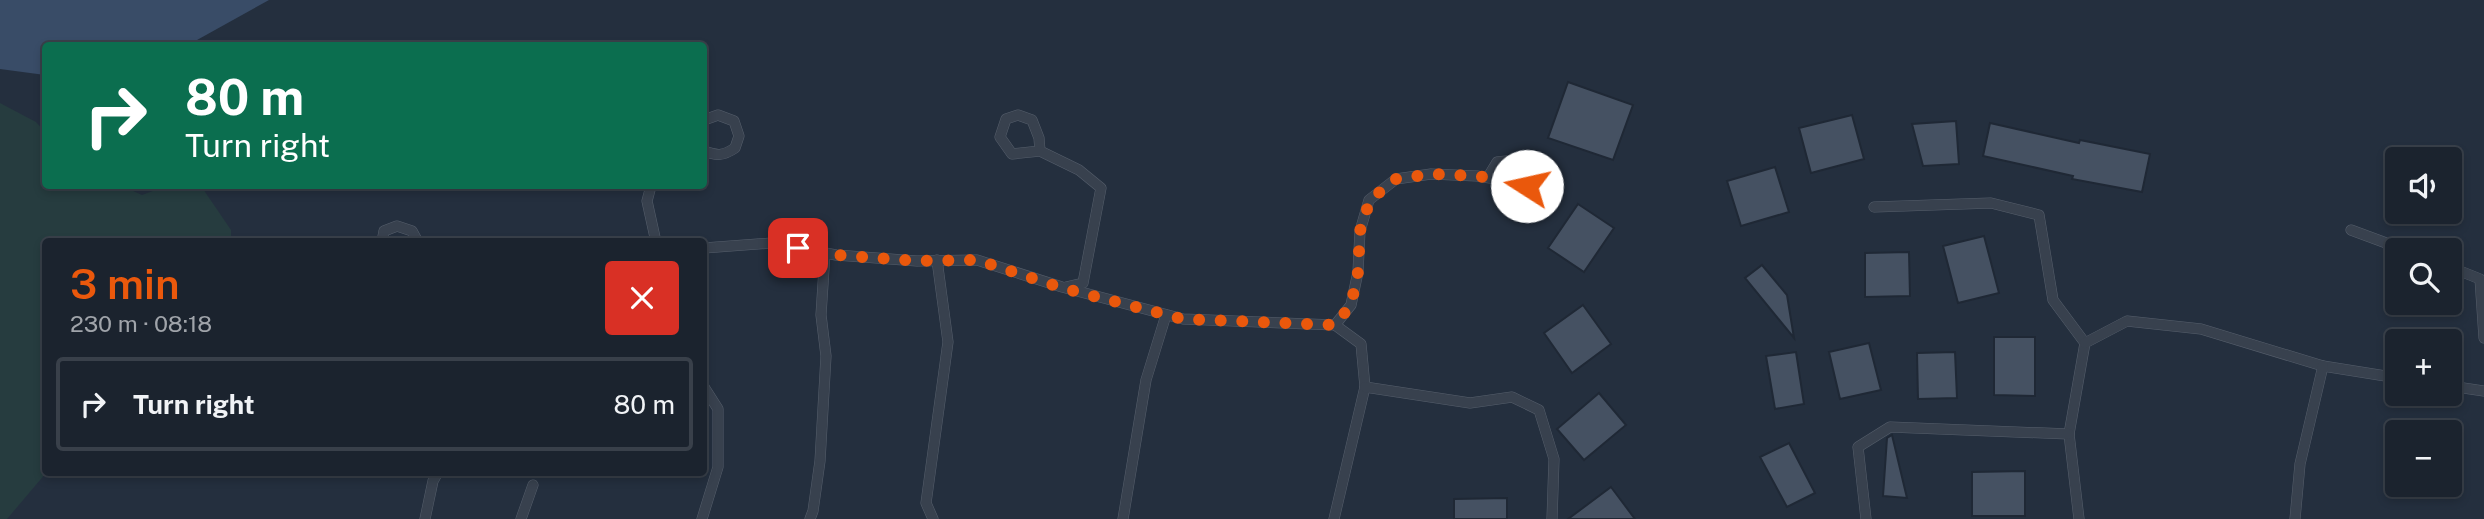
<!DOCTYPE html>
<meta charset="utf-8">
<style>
:root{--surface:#1b232e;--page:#282f3a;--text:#f1f3f6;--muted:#a0a4aa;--line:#39404a;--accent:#ea580c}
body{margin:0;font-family:"Public Sans",sans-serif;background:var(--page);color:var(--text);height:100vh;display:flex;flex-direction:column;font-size:26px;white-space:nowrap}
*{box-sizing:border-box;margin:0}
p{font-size:23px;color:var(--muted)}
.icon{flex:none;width:38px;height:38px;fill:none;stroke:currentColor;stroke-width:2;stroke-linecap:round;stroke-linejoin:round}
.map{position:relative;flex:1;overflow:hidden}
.side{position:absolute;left:42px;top:238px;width:665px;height:238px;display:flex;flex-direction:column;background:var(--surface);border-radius:7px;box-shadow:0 4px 10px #0003,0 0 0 2px var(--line)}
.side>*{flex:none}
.banner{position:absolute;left:42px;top:42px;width:665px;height:147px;border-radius:7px;box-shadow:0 4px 10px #0003,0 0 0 2px var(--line);background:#0b6e4f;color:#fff;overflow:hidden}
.tools{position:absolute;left:2385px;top:147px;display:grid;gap:14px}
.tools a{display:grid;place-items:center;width:77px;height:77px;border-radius:7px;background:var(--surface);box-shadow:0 4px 10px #0003,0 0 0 2px var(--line);font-size:35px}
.pin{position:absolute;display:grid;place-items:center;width:60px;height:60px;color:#fff;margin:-30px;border-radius:14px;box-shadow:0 4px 10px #0006}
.me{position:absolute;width:77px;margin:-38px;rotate:280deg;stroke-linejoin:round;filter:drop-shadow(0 0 5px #0008)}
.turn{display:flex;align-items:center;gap:24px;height:147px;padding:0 28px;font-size:32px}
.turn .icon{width:91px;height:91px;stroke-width:2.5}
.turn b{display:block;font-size:49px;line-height:60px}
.round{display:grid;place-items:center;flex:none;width:74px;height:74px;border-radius:7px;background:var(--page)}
.overview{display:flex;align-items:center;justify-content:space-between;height:119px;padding:0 28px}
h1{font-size:42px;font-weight:600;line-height:52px;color:var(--accent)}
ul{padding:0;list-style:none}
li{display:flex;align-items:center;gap:21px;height:94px;margin:0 14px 10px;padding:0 14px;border:4px solid var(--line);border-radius:7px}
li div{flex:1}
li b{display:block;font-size:26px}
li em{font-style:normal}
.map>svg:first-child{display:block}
.green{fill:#263c3f}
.water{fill:#394c67}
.building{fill:#455162;stroke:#1f2835;stroke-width:2}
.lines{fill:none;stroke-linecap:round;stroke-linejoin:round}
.service-casing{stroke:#565f6c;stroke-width:11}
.service{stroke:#38414e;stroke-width:10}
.route{stroke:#ea580c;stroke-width:12;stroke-dasharray:0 21.6}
</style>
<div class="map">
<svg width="2484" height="519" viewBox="0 0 2484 519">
<rect width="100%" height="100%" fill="#242f3e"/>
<polygon class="green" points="0,103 36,122 45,132 46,186 122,186 142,195 166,186 201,186 231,230 231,241 46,242 46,473 7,519 0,519"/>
<polygon class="water" points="0,0 269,0 188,45 46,46 45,75 0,69"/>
<g class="building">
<polygon points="1568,82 1633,105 1613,160 1548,138"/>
<polygon points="1852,115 1864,159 1811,173 1799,128"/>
<polygon points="1956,121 1959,164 1923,166 1912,124"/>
<polygon points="1990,123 2079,143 2080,140 2150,154 2142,192 2072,179 2073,176 1983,156"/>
<polygon points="1775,167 1789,212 1741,226 1727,181"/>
<polygon points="1578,204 1614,228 1584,272 1548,248"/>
<polygon points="1984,236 1999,293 1958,303 1943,246"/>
<polygon points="1909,252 1910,296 1865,297 1865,253"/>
<polygon points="1762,265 1787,295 1794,338 1745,278"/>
<polygon points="1583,305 1611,344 1572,373 1544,333"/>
<polygon points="1994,337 2035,337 2035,396 1994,395"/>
<polygon points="1869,343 1881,390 1840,399 1829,352"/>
<polygon points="1796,352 1804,404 1775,409 1766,356"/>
<polygon points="1955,352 1957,398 1918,399 1917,353"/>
<polygon points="1599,393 1626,425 1584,460 1557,429"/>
<polygon points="1892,435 1907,498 1883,496 1887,438"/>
<polygon points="1789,443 1815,493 1787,507 1760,457"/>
<polygon points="2025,471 2025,516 1972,516 1972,472"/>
<polygon points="1611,487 1635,519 1568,519"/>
<polygon points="1507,498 1507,519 1454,519 1454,499"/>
</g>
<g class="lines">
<g class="service-casing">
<g id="service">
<path d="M704 120 718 115 734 121 739 136 735 148C723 156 717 156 704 151"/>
<polyline points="1040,151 1039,138 1032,120 1018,115 1006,119 1000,137 1012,154 1040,151 1079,170 1101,188 1083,283 1066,287"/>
<polyline points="651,186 647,201 656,242"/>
<polyline points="1874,207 1991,203 2039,215 2053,300 2085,343 2069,434 2079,519"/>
<polyline points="2351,230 2405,250"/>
<polyline points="382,242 384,231 397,226 412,231 418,242"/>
<polyline points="704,248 772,243 836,255 917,261 977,260 1062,287 1183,319 1335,325 1361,344 1365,387 1334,519"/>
<polyline points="2450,267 2480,279 2484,338"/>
<polyline points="1335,325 1351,305 1358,272 1360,231 1369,200 1396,179 1431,174 1477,176 1496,179 1516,193 1527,186 1527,170 1515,160 1497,162 1488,177"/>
<polyline points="2085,343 2127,321 2201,329 2323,366 2398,378"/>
<polyline points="2450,386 2484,391"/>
<polyline points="1365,387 1470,403 1512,397 1539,410 1554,459 1552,519"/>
<polyline points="425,519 433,481 438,472"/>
<polyline points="521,519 533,485"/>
<polyline points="702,519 718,467 718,409 704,387"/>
<polyline points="810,519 813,511 820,461 826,356 821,315 825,253"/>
<polyline points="933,519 926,503 948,342 937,260"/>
<polyline points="1123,519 1146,380 1166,315"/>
<polyline points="1866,519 1858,447 1890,427 2069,434"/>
<polyline points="2295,519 2300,464 2323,366"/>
</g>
</g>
<use href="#service" class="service"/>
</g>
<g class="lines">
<polyline class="route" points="798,248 836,255 917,261 977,260 1062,288 1183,319 1335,325 1351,305 1358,272 1360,231 1370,200 1396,179 1431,174 1477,176 1496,179 1516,193 1527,186"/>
</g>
</svg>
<div class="tools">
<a><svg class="icon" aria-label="sound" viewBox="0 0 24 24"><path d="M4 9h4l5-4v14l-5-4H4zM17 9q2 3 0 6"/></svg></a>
<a><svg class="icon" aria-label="search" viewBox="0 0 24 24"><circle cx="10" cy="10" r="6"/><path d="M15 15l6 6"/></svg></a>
<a>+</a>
<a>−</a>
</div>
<div class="pin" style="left:798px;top:248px;background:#d93025"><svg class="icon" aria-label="arrive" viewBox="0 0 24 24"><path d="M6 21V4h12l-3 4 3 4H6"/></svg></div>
<svg class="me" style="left:1527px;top:186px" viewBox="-20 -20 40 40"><circle r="19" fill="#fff"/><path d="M0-13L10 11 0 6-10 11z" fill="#ea580c"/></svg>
<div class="banner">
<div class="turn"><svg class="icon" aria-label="right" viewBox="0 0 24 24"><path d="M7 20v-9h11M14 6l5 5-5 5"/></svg><div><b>80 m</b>Turn right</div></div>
</div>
<section class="side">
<div class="overview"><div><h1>3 min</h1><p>230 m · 08:18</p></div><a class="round" style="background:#d93025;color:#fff"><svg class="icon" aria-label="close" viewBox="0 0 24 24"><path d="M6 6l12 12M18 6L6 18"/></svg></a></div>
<ul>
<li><svg class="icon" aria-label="right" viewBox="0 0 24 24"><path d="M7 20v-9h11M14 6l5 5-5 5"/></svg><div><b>Turn right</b></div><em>80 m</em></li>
</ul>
</section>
</div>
